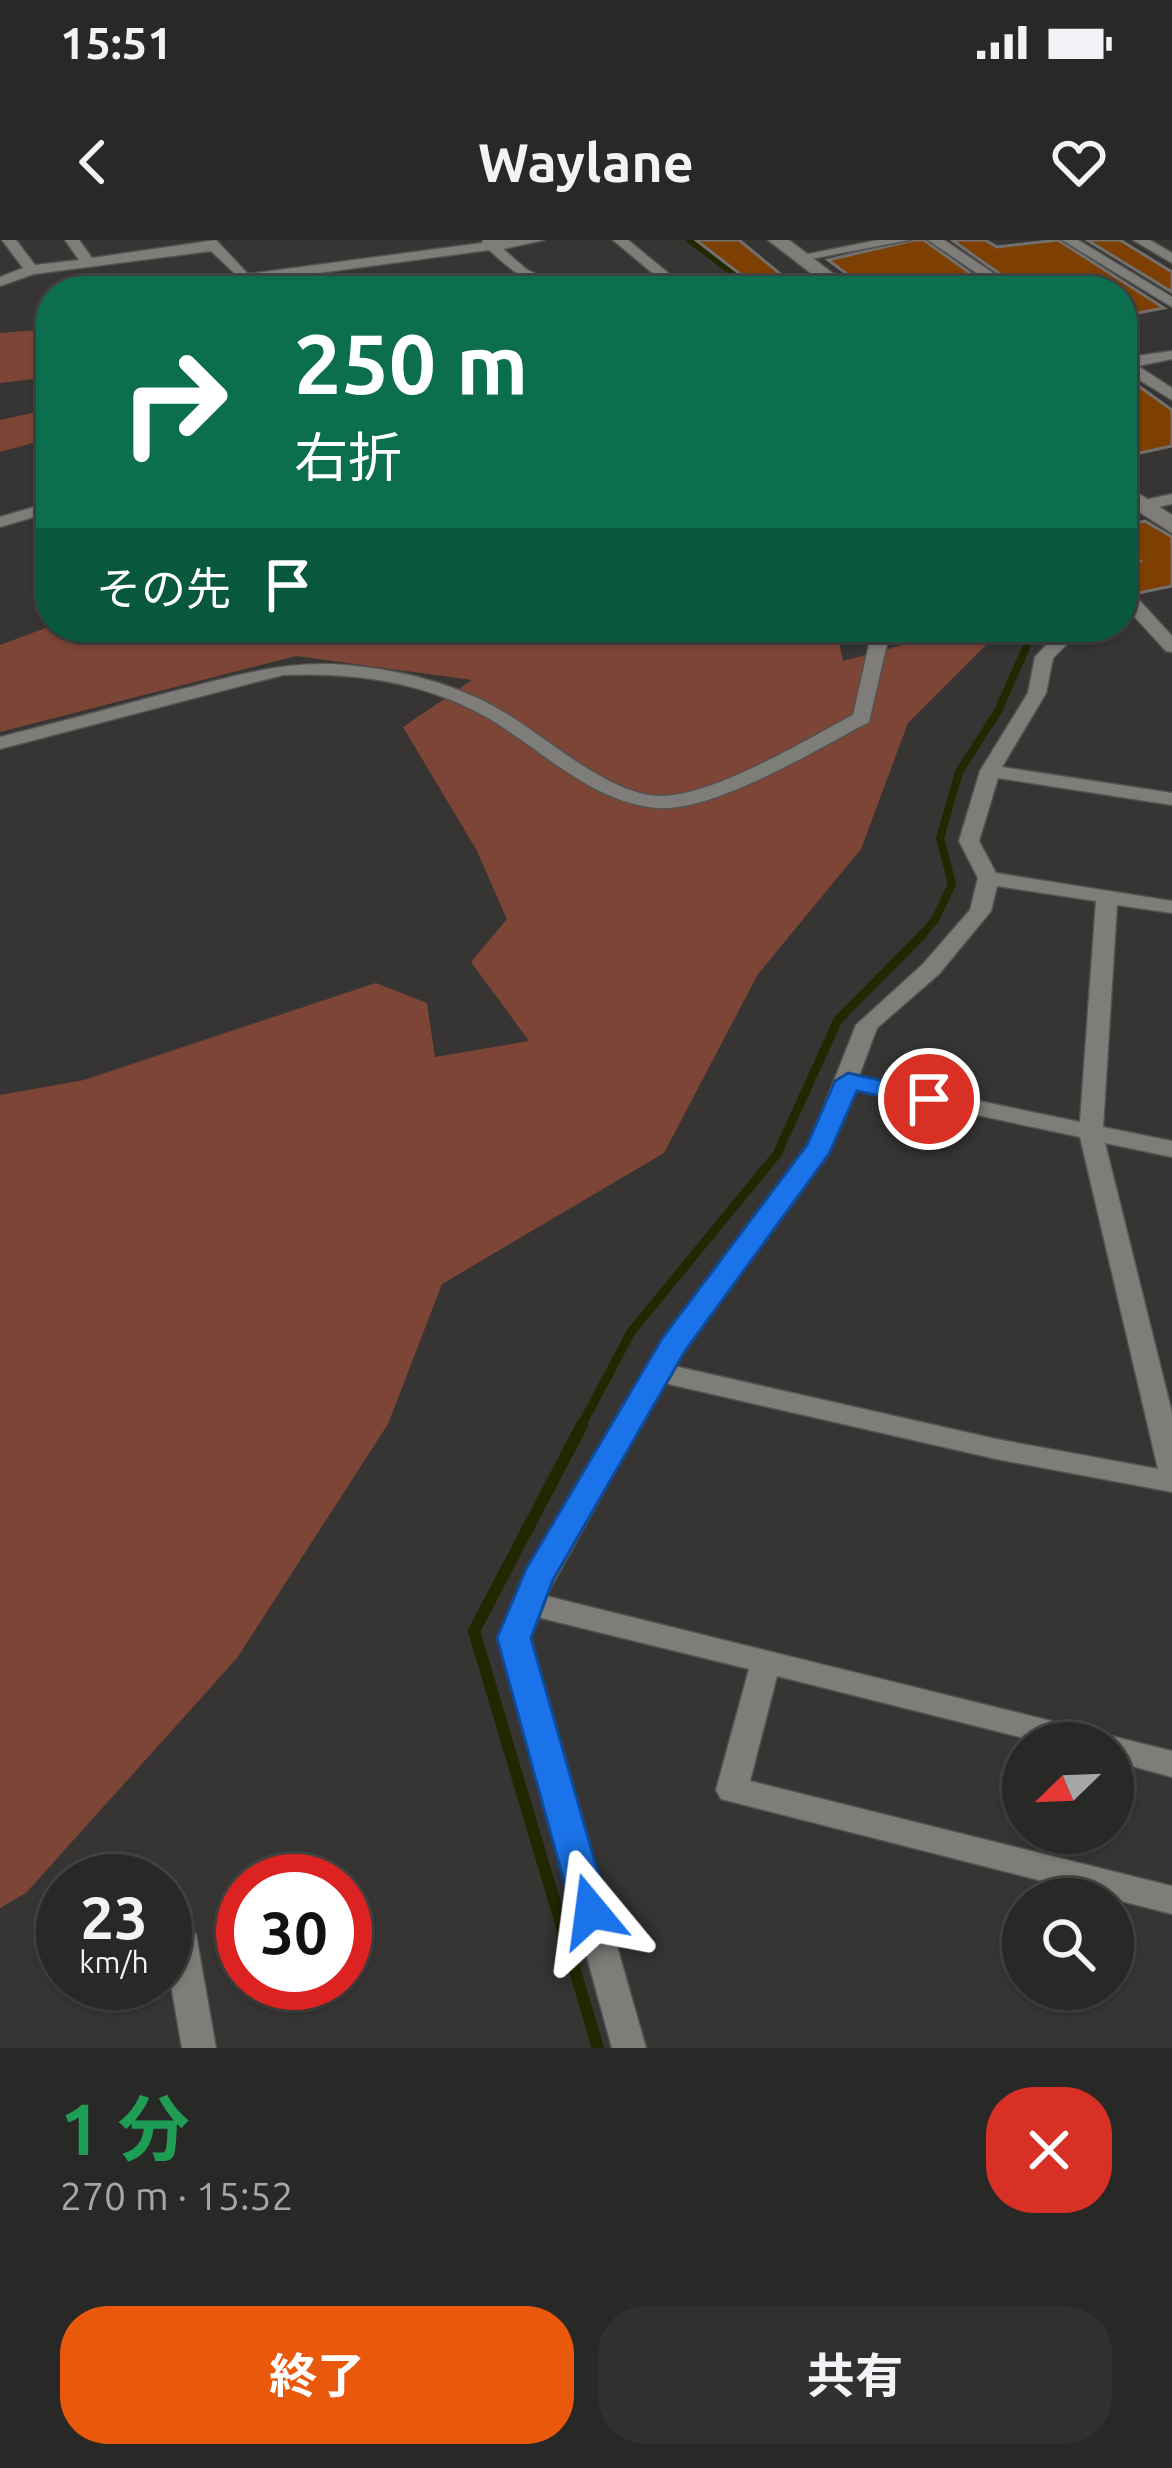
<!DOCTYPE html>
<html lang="ja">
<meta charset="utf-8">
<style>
:root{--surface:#282826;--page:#30302e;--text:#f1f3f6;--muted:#a5a6a7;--line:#444443;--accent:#ea580c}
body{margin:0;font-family:Ubuntu,"Noto Sans JP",sans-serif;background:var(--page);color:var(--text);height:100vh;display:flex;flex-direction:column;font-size:45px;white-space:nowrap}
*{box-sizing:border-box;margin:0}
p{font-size:39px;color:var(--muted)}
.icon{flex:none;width:66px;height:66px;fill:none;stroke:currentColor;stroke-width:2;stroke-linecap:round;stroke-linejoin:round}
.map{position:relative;height:1808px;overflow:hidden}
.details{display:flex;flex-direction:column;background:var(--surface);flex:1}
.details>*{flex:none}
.guide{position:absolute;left:36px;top:36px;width:1101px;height:366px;border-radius:48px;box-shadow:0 3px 9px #0004,0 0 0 3px var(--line);background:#0b6e4f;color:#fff;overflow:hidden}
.needle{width:78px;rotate:247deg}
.tools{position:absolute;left:1002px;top:1482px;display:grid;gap:24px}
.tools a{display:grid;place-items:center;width:132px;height:132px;border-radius:50%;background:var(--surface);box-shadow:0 3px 9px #0004,0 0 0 3px var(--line);font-size:60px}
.speed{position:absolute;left:36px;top:1614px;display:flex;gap:24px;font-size:60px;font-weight:700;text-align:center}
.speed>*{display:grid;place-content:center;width:156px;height:156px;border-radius:50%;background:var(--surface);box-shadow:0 3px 9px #0004,0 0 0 3px var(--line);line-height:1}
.speed small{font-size:30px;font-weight:400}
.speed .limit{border:18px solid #d22;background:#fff;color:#111}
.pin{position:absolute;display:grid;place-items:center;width:102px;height:102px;color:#fff;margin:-51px;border:6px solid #fff;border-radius:50%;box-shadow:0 3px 12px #0007}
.me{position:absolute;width:132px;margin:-66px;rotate:344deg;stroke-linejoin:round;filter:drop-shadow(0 0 9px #0008)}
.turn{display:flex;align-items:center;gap:42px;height:252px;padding:0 60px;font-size:54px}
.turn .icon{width:156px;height:156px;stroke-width:2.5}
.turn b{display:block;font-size:84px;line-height:102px}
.then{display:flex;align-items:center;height:114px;padding:0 60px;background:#0003;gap:24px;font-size:45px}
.round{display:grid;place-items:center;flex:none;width:126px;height:126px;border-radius:48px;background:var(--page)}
.summary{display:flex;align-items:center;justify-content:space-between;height:204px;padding:0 60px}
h1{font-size:72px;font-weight:700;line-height:90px;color:#1e9e55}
.primary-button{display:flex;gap:24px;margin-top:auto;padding:24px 60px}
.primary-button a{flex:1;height:138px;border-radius:48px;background:var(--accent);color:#fff;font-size:48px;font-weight:700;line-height:138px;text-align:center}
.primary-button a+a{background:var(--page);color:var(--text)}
.status{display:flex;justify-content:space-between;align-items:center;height:84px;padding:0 60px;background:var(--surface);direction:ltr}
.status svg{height:33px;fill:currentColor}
header{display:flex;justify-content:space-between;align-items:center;height:156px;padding:0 60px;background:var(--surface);font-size:54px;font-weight:700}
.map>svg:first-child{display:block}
.green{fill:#7d4536}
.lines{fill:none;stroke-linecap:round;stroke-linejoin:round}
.stream-far3{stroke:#212800;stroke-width:6}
.stream-far2{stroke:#212800;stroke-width:8}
.stream-far1{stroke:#212800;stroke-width:9}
.stream{stroke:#212800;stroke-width:12}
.building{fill:#7d4002;stroke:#726f6d;stroke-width:3}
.street-casing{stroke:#535250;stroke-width:3}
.secondary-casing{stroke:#535250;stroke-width:3}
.street{fill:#7e7d7a;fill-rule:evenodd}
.secondary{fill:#7e7d7a;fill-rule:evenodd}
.route{fill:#1a73e8;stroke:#114b97;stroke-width:3}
</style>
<div class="status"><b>15:51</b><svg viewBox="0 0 49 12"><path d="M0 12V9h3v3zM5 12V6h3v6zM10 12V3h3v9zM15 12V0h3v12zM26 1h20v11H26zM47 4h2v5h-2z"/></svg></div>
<header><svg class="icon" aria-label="back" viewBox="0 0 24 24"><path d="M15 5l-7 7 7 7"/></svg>Waylane<svg class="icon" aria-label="heart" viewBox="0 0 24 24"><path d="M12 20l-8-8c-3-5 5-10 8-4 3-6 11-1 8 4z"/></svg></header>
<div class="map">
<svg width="1172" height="1808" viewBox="0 0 1172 1808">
<rect width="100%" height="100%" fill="#363533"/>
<g class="green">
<polygon points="51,89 51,137 0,143 0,93"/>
<polygon points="51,169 51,198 0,212 0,180"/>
<polygon points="51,386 836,387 843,421 959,390 997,394 908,483 861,609 758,734 664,913 442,1044 388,1184 237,1418 26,1653 0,1668 0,855 84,840 376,743 427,763 435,817 529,801 471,722 507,679 476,609 403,487 472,440 296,416 0,492 0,405"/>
</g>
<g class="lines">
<polyline class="stream-far3" points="689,0 756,51"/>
<polyline class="stream-far2" points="920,697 935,680 952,644 940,598 959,532 998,471 1029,401 1055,387"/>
<polyline class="stream-far1" points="580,1188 631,1092 777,914 838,780 923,694"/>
<polyline class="stream" points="582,1185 474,1391 598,1808"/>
</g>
<g class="building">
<polygon points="696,0 739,0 801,51 762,51"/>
<polygon points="914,0 924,0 995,51 870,51 828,20"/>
<polygon points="952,0 985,0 997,7 1058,0 1164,68 1122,76 1122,51 1024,51"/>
<polygon points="1087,0 1120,0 1172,32 1172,52"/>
<polygon points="1122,134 1172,170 1172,206 1122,217"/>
<polygon points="1145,281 1172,297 1172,346 1139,353 1122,340 1122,324 1140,321 1122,306 1122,286"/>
</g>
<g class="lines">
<g class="street-casing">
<g id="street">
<path d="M2 0H16L35 25 79 20 65 0H79L92 18 216 0 248 34 482 3 483 0H544L503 9 526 29 570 51C536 51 513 32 489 10L245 43 211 11 34 34 0 46V37L23 28Z"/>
<polygon points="613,0 628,0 690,51 674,51"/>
<polygon points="878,0 910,0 800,21 793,17"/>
<polygon points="928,0 944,0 1020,51 1003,51"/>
<polygon points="1062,0 1078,0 1172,57 1172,67"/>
<polygon points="1133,0 1150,0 1172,13 1172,23"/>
<polygon points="1172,111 1172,119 1138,126 1172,148 1172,160 1122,129 1122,118"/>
<polygon points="1172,254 1172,264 1122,275 1122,265"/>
<polygon points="51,262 51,272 0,287 0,277"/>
<polygon points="1122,347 1128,348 1172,396 1172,412 1166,411 1122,363"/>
<path d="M873 387H891L869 482C817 509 715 572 657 568 593 563 540 509 488 478 426 442 354 432 283 435L0 509V497C56 483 112 468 167 453 232 437 287 418 355 426 405 431 458 445 502 471 545 496 610 556 661 556 714 556 805 500 853 475Z"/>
<path d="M1077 387H1103L1068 403 1053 418 1046 453 1002 527 1172 553V565L998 538 979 601 996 633 1172 661V673L1117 665 1103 887 1172 901V917L1105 903 1172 1173V1252L996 1219 664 1143 546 1356 1172 1511V1537L1113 1521V1503H1044L777 1436 750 1541 1172 1646V1674L721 1559 716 1550 749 1429 537 1377 529 1398 646 1808H612L499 1398 528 1330 664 1097 808 906 856 785 923 724 970 670 978 638 959 601 980 531 1028 453 1035 417 1056 395ZM997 646 1096 661 1080 882 859 836 877 788 939 734 991 671ZM854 849 1080 897 1158 1229 996 1199 674 1126 828 913Z"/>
<polygon points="179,1680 191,1685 196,1695 216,1808 182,1808 165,1710 167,1685"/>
</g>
</g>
<g class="secondary-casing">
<g id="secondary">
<polygon points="768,0 789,0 856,51 834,51"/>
<polygon points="1122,243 1172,275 1172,293 1122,261"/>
</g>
</g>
<use href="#street" class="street"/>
<use href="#secondary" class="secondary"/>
</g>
<polygon class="route" points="848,833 939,853 942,859 929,867 857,851 829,914 685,1111 553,1340 531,1398 609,1671 604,1683 591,1688 577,1683 572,1671 497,1398 526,1329 663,1097 807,905 835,841"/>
</svg>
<div class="tools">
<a><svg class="needle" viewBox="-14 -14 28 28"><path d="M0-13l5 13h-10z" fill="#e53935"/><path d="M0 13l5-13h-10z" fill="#a5a6a7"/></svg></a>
<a><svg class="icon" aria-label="search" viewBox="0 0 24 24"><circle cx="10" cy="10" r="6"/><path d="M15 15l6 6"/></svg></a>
</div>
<div class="speed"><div>23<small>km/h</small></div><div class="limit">30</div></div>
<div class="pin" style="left:929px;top:859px;background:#d93025"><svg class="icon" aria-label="arrive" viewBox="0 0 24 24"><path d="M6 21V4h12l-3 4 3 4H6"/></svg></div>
<svg class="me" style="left:591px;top:1671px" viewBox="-20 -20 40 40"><path d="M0-17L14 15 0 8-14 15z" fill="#1a73e8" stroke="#fff" stroke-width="4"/></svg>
<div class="guide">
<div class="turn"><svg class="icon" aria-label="right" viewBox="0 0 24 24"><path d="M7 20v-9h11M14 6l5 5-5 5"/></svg><div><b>250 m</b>右折</div></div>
<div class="then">その先<svg class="icon" aria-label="arrive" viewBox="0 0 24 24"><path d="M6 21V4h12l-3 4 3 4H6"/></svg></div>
</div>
</div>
<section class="details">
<div class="summary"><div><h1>1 分</h1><p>270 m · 15:52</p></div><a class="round" style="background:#d93025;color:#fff"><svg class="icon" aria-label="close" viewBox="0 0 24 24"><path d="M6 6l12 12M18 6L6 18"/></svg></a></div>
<div class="primary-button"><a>終了</a><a>共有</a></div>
</section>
